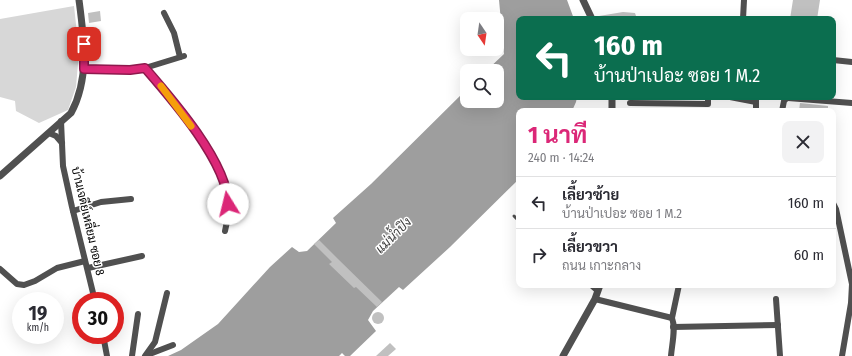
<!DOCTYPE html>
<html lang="th">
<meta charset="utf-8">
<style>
:root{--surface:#fff;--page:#f2f2f3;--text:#2b2b33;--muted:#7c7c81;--line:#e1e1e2;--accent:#db2777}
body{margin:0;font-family:"Fira Sans Condensed",Sarabun,sans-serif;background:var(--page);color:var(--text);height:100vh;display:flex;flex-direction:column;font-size:15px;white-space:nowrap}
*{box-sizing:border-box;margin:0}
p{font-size:13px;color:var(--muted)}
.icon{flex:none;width:22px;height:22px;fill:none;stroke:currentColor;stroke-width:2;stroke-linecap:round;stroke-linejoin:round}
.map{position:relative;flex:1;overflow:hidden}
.side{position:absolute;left:516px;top:108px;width:320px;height:180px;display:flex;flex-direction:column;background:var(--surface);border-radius:8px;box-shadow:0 4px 16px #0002}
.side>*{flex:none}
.banner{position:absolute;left:516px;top:16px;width:320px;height:84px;border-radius:8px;box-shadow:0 4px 16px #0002;background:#0b6e4f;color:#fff;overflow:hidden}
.needle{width:26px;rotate:167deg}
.tools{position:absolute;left:460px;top:12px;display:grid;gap:8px}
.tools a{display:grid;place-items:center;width:44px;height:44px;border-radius:8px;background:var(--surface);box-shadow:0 4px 16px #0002;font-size:20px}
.speed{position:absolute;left:12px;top:292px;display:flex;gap:8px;font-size:20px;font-weight:700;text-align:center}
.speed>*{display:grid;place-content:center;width:52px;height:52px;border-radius:50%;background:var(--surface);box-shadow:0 4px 16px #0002;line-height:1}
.speed small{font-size:10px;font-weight:400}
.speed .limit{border:6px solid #d22;background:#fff;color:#111}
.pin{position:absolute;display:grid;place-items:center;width:34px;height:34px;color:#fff;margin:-17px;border-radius:8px;box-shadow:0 2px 6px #0006}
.me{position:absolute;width:44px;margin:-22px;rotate:351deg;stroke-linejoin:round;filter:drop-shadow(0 0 3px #0008)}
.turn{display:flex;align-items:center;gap:14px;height:84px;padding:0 12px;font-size:18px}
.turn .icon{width:52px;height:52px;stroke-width:2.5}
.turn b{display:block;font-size:28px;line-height:34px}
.round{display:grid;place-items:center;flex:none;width:42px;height:42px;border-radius:8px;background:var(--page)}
.head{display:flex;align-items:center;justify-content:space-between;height:68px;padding:0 12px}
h1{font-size:24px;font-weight:700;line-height:30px;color:var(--accent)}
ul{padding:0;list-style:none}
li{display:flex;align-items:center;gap:12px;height:52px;padding:0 12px;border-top:1px solid var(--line)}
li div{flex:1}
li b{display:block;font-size:15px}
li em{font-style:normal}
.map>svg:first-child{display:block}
.green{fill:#d7d7d7}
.water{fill:#9e9e9e}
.building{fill:#c0c0c0}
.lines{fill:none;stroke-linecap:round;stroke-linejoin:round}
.service{stroke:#505050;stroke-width:3}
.minor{stroke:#505050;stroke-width:6}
.tertiary{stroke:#505050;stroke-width:7}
.route-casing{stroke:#8e194d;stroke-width:10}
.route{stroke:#db2777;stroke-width:7}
.slow{stroke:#f59e0b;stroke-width:7}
.labels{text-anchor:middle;stroke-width:3;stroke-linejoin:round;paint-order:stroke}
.street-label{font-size:12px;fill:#000;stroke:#fff}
.water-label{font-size:13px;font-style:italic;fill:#3f3f3f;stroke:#fff}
</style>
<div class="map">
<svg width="852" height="356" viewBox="0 0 852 356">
<rect width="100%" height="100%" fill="#fff"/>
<polygon class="green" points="74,6 79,52 76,87 68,110 39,123 16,111 15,101 0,97 0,19"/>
<polygon class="water" points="499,0 567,0 574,19 519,19 519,97 577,97 576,102 572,111 519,111 519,179 450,247 403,290 399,287 373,311 368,320 376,331 350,356 345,356 342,353 339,356 168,356 181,350 218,324 270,267 292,247 299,252 307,251 336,223 333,218 371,184 467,89 467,101 497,101 497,71 486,71 504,54"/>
<g class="building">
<polygon points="793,0 820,0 817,19 790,19"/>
<polygon points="100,11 101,21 89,23 88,13"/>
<polygon points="623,12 635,13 637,19 599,19 599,16"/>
<polygon points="800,103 828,106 828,111 799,111"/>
<polygon points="319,240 337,258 382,302 377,307 356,287 354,288 329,264 332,262 314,244"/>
<circle cx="378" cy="318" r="6"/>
<polygon points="390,343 396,349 388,356 376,356"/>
</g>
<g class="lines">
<g class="service">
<polyline points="514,216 519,221"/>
<polyline points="589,285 597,292"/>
</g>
<g class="minor">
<polyline points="164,13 174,33 180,57"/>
<polyline points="743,19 744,0"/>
<polyline points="833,60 852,62"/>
<path d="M145 68C171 97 194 127 213 160 219 170 227 182 228 194 230 206 228 219 225 231"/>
<polyline points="84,69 130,70 145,68 184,56"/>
<polyline points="730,97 756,102"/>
<polyline points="756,97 756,111"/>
<polyline points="788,98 852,103"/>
<polyline points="630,103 708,104 708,99 710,97"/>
<polyline points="782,111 784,101 788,97"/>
<polyline points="61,121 63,166 72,207 95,301"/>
<polyline points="49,133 56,136 62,143"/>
<polyline points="833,203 836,209 852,284 851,303 842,356"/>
<polyline points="73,211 101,202 131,199"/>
<polyline points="88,268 142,256"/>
<polyline points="0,269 17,284 24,285 35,281 57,268 85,261"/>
<polyline points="595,299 672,318"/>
<polyline points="776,299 780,356"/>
<polyline points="673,327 778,325"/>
<polyline points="103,335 107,356"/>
<polyline points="147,355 173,345"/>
<polyline points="132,356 138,314"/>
<polyline points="145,356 155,342 167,293"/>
<path d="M671 356C672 344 676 328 672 318L679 285"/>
</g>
<g class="tertiary">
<polyline points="583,0 592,19"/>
<polyline points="612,97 612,111"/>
<path d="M0 176 71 113C90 78 84 38 79 0"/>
<polyline points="563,356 595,299 600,285"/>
</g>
</g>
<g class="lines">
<g class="route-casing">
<path id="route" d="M84 44V69L130 70 145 68C172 99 228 163 228 204"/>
</g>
<use href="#route" class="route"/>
<polyline class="slow" points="161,86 191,126"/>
</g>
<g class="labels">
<g class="street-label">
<text transform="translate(88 221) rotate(77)" y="4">บ้านเจดีย์เหลี่ยม ซอย 8</text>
</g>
<g class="water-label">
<text transform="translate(393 235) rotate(-45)" y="5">แม่น้ำปิง</text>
</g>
</g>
</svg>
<div class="tools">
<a><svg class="needle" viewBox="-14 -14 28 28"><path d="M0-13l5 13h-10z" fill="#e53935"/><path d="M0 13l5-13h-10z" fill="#7c7c81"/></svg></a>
<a><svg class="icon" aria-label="search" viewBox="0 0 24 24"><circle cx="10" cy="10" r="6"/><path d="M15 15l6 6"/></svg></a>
</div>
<div class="speed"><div>19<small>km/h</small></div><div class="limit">30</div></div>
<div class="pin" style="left:84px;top:44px;background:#d93025"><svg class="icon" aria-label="arrive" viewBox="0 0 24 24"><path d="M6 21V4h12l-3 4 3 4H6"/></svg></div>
<svg class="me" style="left:228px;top:204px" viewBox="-20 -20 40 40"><circle r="19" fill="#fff"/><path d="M0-13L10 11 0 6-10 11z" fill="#db2777"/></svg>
<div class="banner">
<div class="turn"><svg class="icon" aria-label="left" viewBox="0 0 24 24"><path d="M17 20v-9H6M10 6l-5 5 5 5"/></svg><div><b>160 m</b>บ้านป่าเปอะ ซอย 1 M.2</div></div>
</div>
<section class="side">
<div class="head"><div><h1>1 นาที</h1><p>240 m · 14:24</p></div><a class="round"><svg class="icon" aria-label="close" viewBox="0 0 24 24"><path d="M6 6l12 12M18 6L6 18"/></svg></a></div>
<ul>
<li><svg class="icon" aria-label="left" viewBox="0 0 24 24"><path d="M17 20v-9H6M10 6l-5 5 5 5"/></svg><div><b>เลี้ยวซ้าย</b><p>บ้านป่าเปอะ ซอย 1 M.2</p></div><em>160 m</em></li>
<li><svg class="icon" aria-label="right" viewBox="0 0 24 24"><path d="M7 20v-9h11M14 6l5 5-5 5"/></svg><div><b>เลี้ยวขวา</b><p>ถนน เกาะกลาง</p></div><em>60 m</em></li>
</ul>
</section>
</div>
